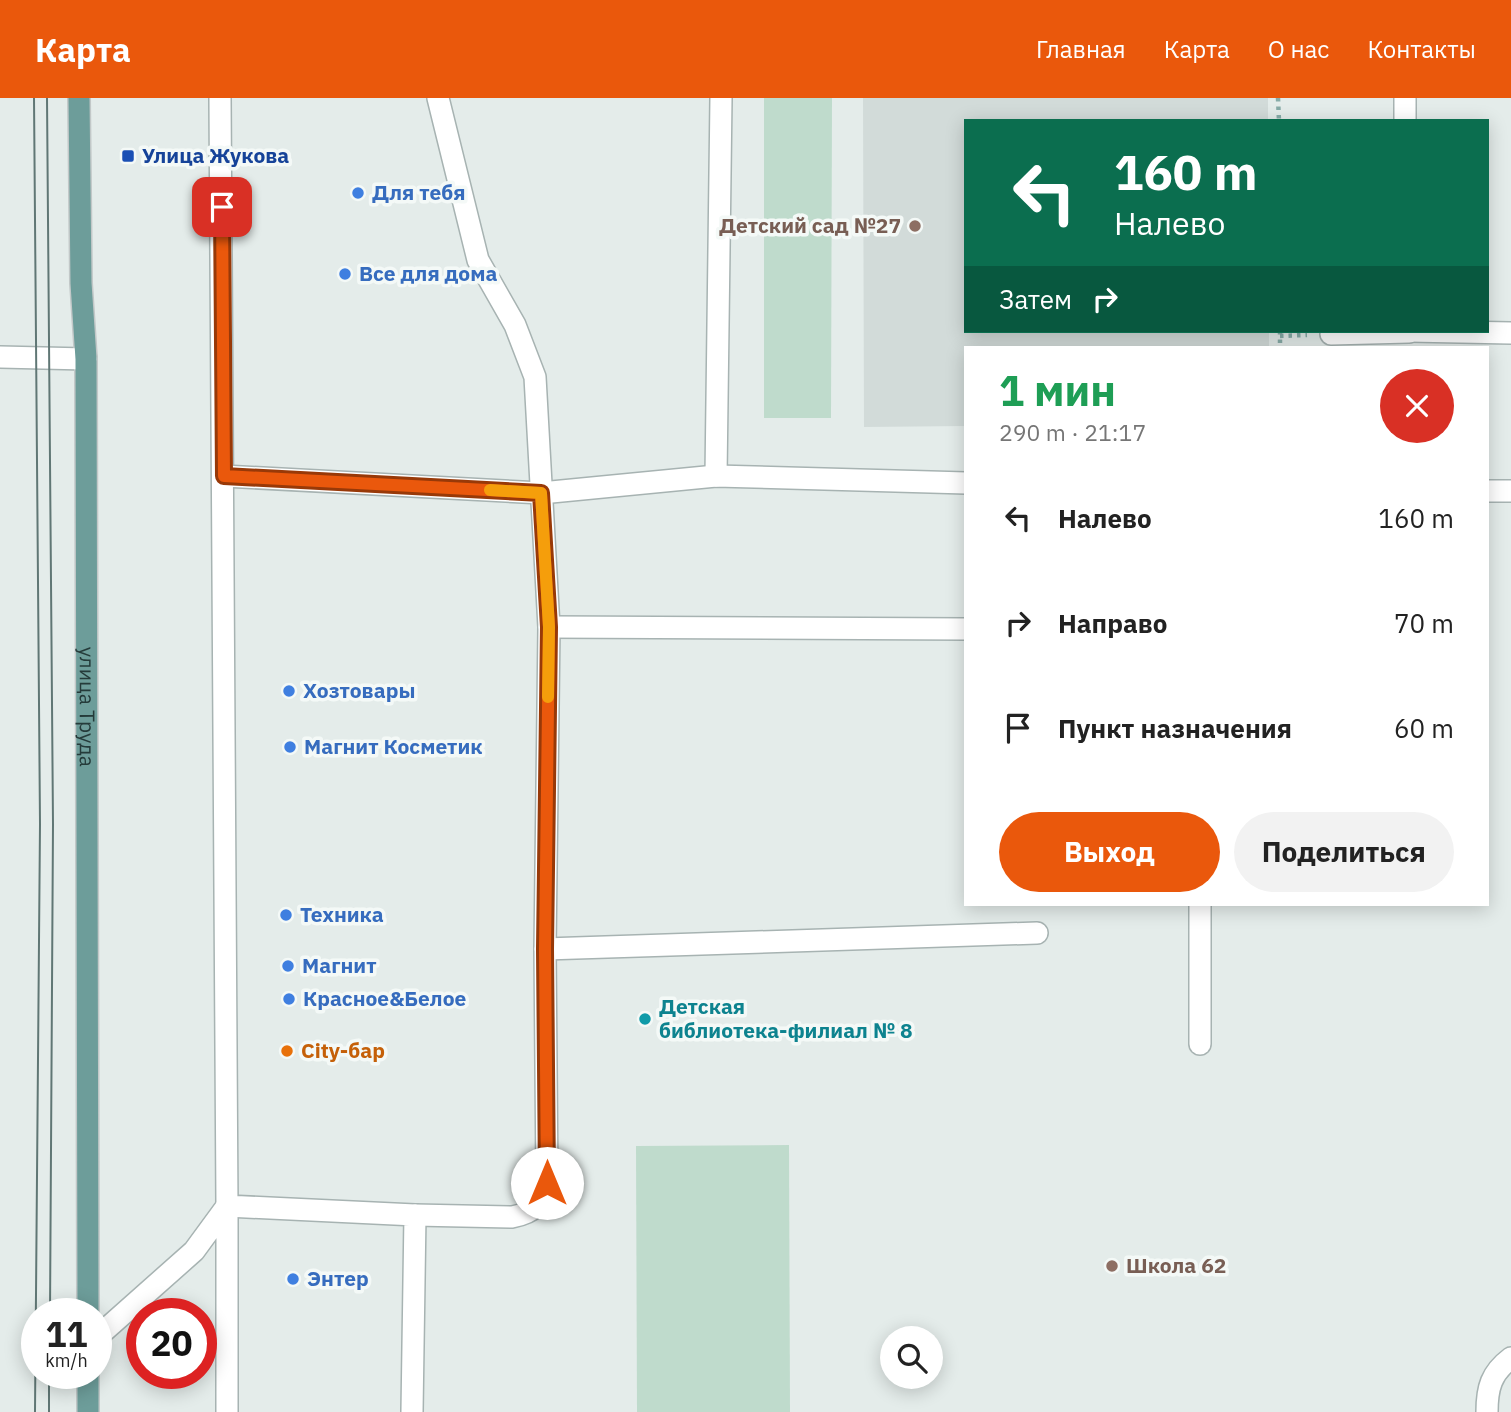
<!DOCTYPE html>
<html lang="ru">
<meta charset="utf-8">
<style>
:root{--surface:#fff;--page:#f2f2f2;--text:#222;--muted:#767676;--accent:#ea580c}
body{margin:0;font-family:"IBM Plex Sans",sans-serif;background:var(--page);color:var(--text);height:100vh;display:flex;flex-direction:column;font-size:26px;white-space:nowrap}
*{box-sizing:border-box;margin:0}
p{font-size:23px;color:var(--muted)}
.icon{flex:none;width:38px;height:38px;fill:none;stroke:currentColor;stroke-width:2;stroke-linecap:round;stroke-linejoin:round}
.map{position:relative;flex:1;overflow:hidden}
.panel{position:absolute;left:964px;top:248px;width:525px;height:560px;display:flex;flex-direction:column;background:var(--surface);border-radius:0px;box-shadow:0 4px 18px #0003}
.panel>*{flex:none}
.guide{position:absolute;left:964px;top:21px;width:525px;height:214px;border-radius:0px;box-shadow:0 4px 18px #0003;background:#0b6e4f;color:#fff;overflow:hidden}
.fabs{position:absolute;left:880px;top:1228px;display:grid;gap:14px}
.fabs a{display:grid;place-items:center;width:63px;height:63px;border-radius:50%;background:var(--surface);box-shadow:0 4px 18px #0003;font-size:35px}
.speed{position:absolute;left:21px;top:1200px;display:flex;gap:14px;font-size:35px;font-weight:700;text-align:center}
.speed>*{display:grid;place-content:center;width:91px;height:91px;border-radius:50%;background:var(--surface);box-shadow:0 4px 18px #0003;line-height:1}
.speed small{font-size:18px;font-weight:400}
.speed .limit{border:10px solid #d22;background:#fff;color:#111}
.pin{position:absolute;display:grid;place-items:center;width:60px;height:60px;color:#fff;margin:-30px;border-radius:14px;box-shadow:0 4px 10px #0006}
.me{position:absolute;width:77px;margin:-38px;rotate:0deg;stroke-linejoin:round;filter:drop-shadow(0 0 5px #0008)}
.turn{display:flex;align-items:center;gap:24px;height:147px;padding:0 35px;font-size:32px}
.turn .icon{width:91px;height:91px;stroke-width:2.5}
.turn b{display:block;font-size:49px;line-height:60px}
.then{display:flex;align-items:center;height:66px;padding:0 35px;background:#0003;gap:14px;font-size:26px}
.round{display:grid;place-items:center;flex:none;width:74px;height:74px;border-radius:37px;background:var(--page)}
.summary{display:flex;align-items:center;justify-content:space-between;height:119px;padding:0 35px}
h1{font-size:42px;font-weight:800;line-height:52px;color:#1e9e55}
.action{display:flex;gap:14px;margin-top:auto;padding:14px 35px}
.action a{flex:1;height:80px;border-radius:42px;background:var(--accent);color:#fff;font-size:28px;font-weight:800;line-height:80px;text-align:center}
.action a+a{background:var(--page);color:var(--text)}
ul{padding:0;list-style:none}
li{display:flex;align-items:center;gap:21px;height:105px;padding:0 35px}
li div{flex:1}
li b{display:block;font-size:26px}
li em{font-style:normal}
header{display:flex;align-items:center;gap:42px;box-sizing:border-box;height:98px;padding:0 35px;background:var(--accent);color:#fff}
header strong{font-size:33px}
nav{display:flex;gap:38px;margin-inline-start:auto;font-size:24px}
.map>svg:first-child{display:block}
.built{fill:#d2dbd9}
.green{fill:#bfdbcc}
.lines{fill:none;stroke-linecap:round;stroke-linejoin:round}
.minor-casing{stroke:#a7b3b2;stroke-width:24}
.major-casing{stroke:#c2c8c8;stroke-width:24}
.path{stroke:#87aca8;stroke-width:4.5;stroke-dasharray:3.5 5;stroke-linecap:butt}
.minor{stroke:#fff;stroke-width:21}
.major{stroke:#6d9d9a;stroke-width:21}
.tram{stroke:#607775;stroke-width:2}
.route-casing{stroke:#983908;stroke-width:18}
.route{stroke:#ea580c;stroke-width:12}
.slow{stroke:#f59e0b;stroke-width:12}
.transit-dot{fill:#1a4fb4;stroke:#f4f9f7;stroke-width:2.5}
.shop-dot{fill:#3f7fe0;stroke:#f4f9f7;stroke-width:2.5}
.education-dot{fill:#8d6e63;stroke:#f4f9f7;stroke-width:2.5}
.culture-dot{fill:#0f9aa8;stroke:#f4f9f7;stroke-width:2.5}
.food-dot{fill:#e8710a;stroke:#f4f9f7;stroke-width:2.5}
.labels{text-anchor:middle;stroke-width:7;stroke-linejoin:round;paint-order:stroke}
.transit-label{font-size:21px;font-weight:bold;fill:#164399;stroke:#f4f9f7;text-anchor:start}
.shop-label{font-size:21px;font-weight:bold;fill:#366cbe;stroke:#f4f9f7;text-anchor:start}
.education-label{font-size:21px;font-weight:bold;fill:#785e54;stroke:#f4f9f7;text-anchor:end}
.street-label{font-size:21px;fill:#253b3a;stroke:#f4f9f7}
.culture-label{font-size:21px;font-weight:bold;fill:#0d838f;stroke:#f4f9f7;text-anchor:start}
.food-label{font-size:21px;font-weight:bold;fill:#c56008;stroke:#f4f9f7;text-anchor:start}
</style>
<header>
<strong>Карта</strong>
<nav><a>Главная</a><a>Карта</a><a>О нас</a><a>Контакты</a></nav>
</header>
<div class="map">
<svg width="1511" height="1314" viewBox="0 0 1511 1314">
<rect width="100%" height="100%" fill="#e4ecea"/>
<polygon class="built" points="863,0 1268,0 1268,23 966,23 966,233 1269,233 1269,250 966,250 966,328 864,329"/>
<g class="green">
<polygon points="764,0 832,0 831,320 764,320"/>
<polygon points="789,1047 790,1314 637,1314 636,1048"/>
</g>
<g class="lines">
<g class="minor-casing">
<g id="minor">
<polyline points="220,0 227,1108 415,1117 412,1314"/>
<polyline points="1405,0 1405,23"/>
<polyline points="1409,233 1511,235"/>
<polyline points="1331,236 1409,234"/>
<polyline points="0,259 86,261"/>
<polyline points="224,378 541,395 716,378 966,385"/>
<polyline points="716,378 721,0"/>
<polyline points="1488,393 1511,393"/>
<polyline points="549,529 966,531"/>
<polyline points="545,851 1037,835"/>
<polyline points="1200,946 1200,807"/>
<path d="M415 1117 512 1119C533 1115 543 1106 547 1085L545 851 549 529 535 279 515 227 478 162 438 0"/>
<polyline points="96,1240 194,1153 227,1108 227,1314"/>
<path d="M1487 1314C1487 1290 1491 1275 1511 1260"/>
</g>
</g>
<g class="major-casing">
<g id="major">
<path id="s1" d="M79 0 81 185 86 261 88 1216"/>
<polyline points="88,1276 88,1314"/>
</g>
</g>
<g class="path">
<polyline points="1278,0 1279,23"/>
<polyline points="1280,233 1280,250"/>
<polyline points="1280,238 1307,237"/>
</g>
<use href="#minor" class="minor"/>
<use href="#major" class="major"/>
<g class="tram">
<polyline points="34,0 40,726 35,1314"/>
<polyline points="47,0 53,726 50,1216"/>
<polyline points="49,1314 49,1276"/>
</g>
</g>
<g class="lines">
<g class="route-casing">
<polyline id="route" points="222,109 224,378 541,395 549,529 545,851 547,1085"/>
</g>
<use href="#route" class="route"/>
<polyline class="slow" points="490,392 541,395 549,529 548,599"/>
</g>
<rect class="transit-dot" x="121" y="51" width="14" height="14" rx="3.5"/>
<g class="shop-dot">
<circle cx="358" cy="95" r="7"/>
<circle cx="345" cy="176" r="7"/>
<circle cx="289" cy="593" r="7"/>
<circle cx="290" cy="649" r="7"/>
<circle cx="286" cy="817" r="7"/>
<circle cx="288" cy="868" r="7"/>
<circle cx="289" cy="901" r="7"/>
<circle cx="293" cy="1181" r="7"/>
</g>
<g class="education-dot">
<circle cx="915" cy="128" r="7"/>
<circle cx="1112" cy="1168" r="7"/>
</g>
<circle class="culture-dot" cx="645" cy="921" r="7"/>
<circle class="food-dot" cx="287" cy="953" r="7"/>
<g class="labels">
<g class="transit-label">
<text x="142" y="65">Улица Жукова</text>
</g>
<g class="shop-label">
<text x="372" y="102">Для тебя</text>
<text x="359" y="183">Все для дома</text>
<text x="303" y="600">Хозтовары</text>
<text x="304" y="656">Магнит Косметик</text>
<text x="300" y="824">Техника</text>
<text x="302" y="875">Магнит</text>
<text x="303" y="908">Красное&amp;Белое</text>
<text x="307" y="1188">Энтер</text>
</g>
<g class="education-label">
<text x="901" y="135">Детский сад №27</text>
<text x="1126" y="1175" text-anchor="start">Школа 62</text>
</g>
<g class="street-label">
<text dy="7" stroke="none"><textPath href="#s1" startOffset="609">улица Труда</textPath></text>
</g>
<g class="culture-label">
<text x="659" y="916">Детская<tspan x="659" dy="24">библиотека-филиал № 8</tspan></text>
</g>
<g class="food-label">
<text x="301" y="960">City-бар</text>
</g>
</g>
</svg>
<div class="fabs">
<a><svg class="icon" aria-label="search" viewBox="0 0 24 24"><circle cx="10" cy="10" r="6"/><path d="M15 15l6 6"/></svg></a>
</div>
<div class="speed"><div>11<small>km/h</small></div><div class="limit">20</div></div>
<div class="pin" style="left:222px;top:109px;background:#d93025"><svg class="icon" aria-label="arrive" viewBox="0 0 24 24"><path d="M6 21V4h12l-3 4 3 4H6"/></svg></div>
<svg class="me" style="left:547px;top:1085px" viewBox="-20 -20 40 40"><circle r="19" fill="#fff"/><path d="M0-13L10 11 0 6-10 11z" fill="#ea580c"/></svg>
<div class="guide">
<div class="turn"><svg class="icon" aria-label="left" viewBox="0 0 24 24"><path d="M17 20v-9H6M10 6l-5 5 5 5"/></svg><div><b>160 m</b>Налево</div></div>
<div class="then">Затем<svg class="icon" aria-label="right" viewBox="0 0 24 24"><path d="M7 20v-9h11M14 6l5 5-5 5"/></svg></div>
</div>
<section class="panel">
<div class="summary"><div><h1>1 мин</h1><p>290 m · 21:17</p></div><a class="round" style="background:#d93025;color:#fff"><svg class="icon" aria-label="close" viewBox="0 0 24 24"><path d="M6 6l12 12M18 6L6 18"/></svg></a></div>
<ul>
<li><svg class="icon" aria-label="left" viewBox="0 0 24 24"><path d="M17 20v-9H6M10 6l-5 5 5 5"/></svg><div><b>Налево</b></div><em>160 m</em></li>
<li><svg class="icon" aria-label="right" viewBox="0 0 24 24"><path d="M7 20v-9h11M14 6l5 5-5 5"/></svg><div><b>Направо</b></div><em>70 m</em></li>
<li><svg class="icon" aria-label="arrive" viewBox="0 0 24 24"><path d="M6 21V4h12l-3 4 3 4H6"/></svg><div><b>Пункт назначения</b></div><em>60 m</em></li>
</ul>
<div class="action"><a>Выход</a><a>Поделиться</a></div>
</section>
</div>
